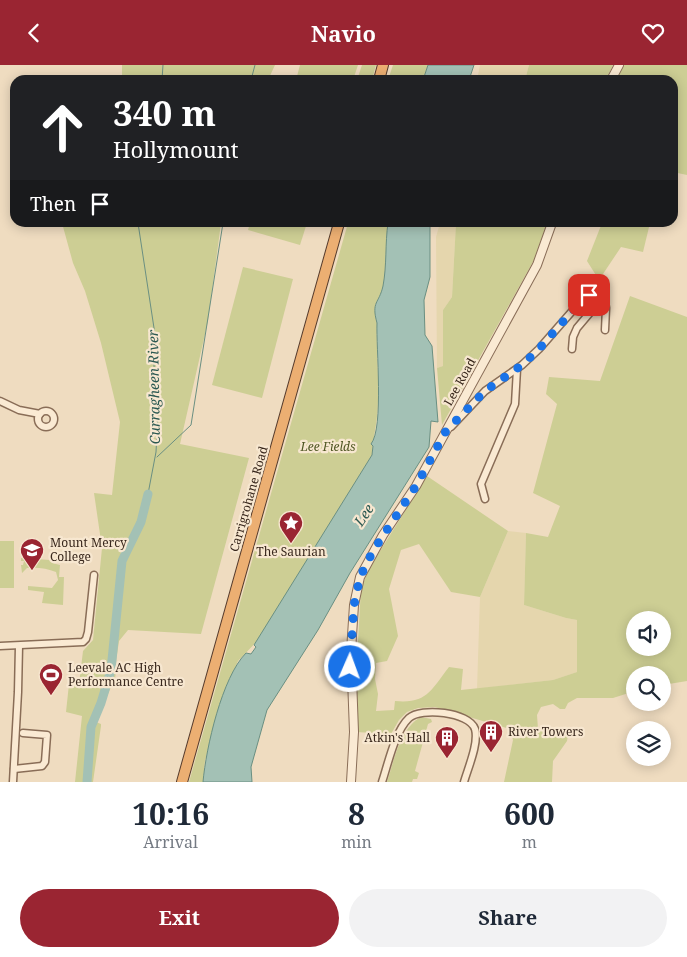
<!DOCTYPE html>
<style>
:root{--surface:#fff;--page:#f2f2f3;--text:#1f2937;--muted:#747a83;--accent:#9a2532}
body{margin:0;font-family:"Noto Serif",serif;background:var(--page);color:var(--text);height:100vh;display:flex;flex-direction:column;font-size:19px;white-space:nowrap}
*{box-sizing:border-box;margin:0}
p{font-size:16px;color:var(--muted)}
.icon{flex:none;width:28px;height:28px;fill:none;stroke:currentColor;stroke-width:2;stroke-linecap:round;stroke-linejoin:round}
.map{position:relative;height:717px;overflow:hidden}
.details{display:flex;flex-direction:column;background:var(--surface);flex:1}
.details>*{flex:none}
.banner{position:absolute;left:10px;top:10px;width:668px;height:152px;border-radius:15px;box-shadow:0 2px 12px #0003;background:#202124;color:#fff;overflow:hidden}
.fabs{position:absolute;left:626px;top:546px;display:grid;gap:10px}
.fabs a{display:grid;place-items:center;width:45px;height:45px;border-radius:50%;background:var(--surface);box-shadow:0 2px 12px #0003;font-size:25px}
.pin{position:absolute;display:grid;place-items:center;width:42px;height:42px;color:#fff;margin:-21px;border-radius:10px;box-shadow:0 2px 8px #0006}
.me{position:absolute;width:55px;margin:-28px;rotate:2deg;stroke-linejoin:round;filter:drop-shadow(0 0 4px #0008)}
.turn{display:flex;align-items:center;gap:18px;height:105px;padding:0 20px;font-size:22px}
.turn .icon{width:65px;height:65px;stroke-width:2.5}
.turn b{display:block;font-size:35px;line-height:42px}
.then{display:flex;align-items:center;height:48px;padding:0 20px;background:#0003;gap:10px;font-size:19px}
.eta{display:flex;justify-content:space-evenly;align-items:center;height:85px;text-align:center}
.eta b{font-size:30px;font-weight:700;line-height:35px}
.button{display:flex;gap:10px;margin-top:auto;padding:10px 20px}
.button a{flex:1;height:58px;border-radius:30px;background:var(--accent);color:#fff;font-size:20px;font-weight:700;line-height:58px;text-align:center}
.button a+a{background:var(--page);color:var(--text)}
header{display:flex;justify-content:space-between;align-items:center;height:65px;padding:0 20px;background:var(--accent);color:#fff;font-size:22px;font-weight:700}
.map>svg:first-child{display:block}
.farmland{fill:#e5d6ad}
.green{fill:#cdce94;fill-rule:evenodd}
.water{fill:#a3c1b5;stroke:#6a8f82}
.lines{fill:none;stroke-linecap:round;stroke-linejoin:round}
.stream{stroke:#6a8f82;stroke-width:1}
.river{stroke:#a3c1b5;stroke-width:9}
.minor-casing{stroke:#896d57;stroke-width:9}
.tertiary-casing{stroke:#896d57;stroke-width:10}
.trunk-casing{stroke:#563b2c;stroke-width:12}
.minor{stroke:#faead3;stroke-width:6}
.tertiary{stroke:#faead3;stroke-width:8}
.trunk{stroke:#ecaf72;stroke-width:10}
.route{stroke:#1a73e8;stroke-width:9;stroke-dasharray:0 16.2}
.labels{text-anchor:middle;stroke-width:4.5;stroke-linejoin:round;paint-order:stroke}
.street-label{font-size:12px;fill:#38271c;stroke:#f7e7d0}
.park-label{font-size:12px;font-style:italic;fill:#4e5522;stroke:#f7e7d0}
.poi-label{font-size:12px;fill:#38271c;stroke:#f7e7d0;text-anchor:start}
.water-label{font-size:14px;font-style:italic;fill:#2b5851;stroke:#f7e7d0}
</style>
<header><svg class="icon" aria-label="back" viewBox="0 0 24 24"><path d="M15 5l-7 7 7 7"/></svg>Navio<svg class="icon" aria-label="heart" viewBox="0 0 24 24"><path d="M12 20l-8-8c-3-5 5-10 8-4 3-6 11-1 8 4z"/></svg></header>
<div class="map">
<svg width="687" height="717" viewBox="0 0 687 717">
<rect width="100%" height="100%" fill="#efdcc0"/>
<g class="farmland">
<polygon points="480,0 529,0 525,15 477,15"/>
<polygon points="440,158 456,158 452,232 443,245 443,301 437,303 436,172"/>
<polygon points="508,466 526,468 524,540 566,553 577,555 577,607 553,615 477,624 480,532"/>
</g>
<g class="green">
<polygon points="122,0 275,0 268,15 122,15"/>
<polygon points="300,0 358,0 353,15 296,15"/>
<polygon points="362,0 376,0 372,15 357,15"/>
<polygon points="393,0 428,0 423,15 388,15"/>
<polygon points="529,0 613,0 606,15 525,15"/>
<polygon points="624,0 687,0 687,110 673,107 672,15 616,15"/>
<polygon points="62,158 221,158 208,256 180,379 249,393 201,569 128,565 119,576 115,603 117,603 113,623 111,622 96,657 101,659 101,661 93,717 75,717 82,651 66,647 69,619 79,619 83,586 93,575 102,483 94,428 112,430 120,357 101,278 85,226 73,198"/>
<polygon points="250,158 307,158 300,180 248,165"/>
<path d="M348 158H388C385 178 387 200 383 221 379 239 371 236 377 258 376 284 379 310 378 336 378 355 373 372 372 390L259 574 238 596 218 645 205 696 203 717H189Z"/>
<polygon points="456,158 547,158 534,195 442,360 437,303 443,301 443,245 452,232"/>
<polygon points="602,158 650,158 643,187 621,182 599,215 587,196"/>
<polygon points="243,202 293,214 262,333 212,320"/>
<path d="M630 231 687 252V616L663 620 662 610H635V626L613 633H577L568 638 565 644H560L553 639 541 642 537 650 538 664 545 666H565L568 670 567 676 553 696 552 717H504L513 675 510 664 435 642 418 643 407 647 399 655 391 669 356 667V612L361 523 370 502 427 411 508 466 480 532 451 527 419 479 401 485 389 524 398 571 387 596 376 598 375 614 378 629 376 646 394 645 395 636C427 639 431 625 449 602L463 604 461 625 553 615 577 607V555L566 553 524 540 526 468 548 472 560 441 533 428 557 339 546 329 549 312 600 316ZM635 555H662V582H635Z"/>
<rect x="0" y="476" width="14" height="47"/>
<path d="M21 493 50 495 52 498 60 500 59 512H64L63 540 42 538 44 527 28 525V521L52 523 58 515 56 507C47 503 36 502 27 503L22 508 21 500H23L24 496H21Z"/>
<path d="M421 652 431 654 432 657 428 659 415 706 419 708 417 714H413L412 717H387C394 696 400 663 421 652Z"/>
</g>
<g class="water">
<polygon points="428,0 474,0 469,15 423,15"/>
<path d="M388 158H430V212L424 235 425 270 432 281 438 357 431 356 429 382 350 508 318 565 267 645 251 702 252 717H203C206 683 222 612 246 588L251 589 256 582 254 580 372 390 373 381 371 379C384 363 376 282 377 258 371 236 379 239 383 221 387 200 385 178 388 158Z"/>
</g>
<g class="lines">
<g class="stream">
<polyline points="162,15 163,0"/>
<polyline points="251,15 255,0"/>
<polyline points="138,158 154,263 154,301 158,349 156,387 148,429"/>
<polyline points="157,392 191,360 223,158"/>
</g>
<polyline class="river" points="87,717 91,662 101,638 111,605 122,496 141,457 148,429"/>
<g class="minor-casing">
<g id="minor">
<polyline points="604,231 606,243 605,265"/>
<polyline points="0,336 19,345 40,349"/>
<circle cx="46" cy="354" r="8"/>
<polyline points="451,362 485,326 522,300 539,284 581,236 589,230 596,228 604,231 577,263 573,272 572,284"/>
<polyline points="485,434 481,419 515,339 517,304"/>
<polyline points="0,581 83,577 86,574 88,567 94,510"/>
<polyline points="14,704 42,701 45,697 47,670 23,668"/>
<polyline points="13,717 18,627 19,581"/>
<path d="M382 717C388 699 395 666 409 653 421 642 469 647 475 664 479 678 468 703 464 717"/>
</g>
</g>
<g class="tertiary-casing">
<g id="tertiary">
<polyline points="611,15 619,0"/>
<polyline points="351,717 354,667 351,586 354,540 360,512 383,470 416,421 537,200 552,158"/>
</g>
</g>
<g class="trunk-casing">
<g id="trunk">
<polyline points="379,15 383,0"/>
<polyline points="182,717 339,158"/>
</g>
</g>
<use href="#minor" class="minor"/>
<use href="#tertiary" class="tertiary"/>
<use href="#trunk" class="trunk"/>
</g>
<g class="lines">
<polyline class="route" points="350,602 354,540 360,512 373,486 416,421 446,366 485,326 522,300 539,284 581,236 589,230"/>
</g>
<defs>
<g id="sight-pin" transform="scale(1.25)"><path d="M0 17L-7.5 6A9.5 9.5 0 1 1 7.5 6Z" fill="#9a2532" stroke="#f7e7d0"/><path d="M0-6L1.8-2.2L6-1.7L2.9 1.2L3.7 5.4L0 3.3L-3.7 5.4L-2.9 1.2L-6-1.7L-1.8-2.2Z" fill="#fff"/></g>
<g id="school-pin" transform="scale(1.25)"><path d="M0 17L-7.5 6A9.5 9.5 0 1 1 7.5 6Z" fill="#9a2532" stroke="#f7e7d0"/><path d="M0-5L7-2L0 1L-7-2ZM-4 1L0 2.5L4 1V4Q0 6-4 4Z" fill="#fff"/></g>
<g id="stadium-pin" transform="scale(1.25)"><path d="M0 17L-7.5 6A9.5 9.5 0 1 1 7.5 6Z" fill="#9a2532" stroke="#f7e7d0"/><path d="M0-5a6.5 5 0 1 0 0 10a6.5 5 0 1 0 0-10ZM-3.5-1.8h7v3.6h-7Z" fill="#fff"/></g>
<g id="building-pin" transform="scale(1.25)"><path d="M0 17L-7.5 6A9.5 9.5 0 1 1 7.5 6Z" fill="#9a2532" stroke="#f7e7d0"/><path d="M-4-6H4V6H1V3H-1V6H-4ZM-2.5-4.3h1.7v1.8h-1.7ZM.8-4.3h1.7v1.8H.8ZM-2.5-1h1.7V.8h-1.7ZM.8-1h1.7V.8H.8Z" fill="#fff"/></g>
</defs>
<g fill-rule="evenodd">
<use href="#sight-pin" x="291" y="458"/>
<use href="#school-pin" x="32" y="485"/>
<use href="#stadium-pin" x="51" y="610"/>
<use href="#building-pin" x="491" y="667"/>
<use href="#building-pin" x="447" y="673"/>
</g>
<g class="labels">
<g class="street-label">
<text transform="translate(460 317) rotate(-61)" y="4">Lee Road</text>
<text transform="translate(249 434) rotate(-74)" y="4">Carrigrohane Road</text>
</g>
<g class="park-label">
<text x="328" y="386">Lee Fields</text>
</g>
<g class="poi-label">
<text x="50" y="482">Mount Mercy<tspan x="50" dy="14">College</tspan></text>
<text x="291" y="491" text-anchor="middle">The Saurian</text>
<text x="68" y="607">Leevale AC High<tspan x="68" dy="14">Performance Centre</tspan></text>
<text x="508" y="671">River Towers</text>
<text x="430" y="677" text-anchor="end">Atkin's Hall</text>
</g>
<g class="water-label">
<text transform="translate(154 322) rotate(-91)" y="5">Curragheen River</text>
<text transform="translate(364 450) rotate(-56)" y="5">Lee</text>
</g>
</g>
</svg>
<div class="fabs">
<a><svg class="icon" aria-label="sound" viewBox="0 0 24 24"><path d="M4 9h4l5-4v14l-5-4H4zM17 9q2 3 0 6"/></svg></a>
<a><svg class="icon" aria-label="search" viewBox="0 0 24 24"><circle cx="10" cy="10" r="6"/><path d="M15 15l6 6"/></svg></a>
<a><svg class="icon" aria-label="layers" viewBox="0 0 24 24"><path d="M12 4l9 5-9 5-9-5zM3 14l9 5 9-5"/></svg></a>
</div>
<div class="pin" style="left:589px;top:230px;background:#d93025"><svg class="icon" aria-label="arrive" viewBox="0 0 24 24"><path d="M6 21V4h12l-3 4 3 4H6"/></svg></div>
<svg class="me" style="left:350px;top:602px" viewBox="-20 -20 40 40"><circle r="17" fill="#1a73e8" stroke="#fff" stroke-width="3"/><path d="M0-11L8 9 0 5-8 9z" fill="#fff"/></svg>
<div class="banner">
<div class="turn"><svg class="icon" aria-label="ahead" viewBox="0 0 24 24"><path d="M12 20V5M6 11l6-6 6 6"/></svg><div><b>340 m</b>Hollymount</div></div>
<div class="then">Then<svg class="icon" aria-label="arrive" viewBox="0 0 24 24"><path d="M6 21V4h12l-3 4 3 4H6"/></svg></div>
</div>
</div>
<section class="details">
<div class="eta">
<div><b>10:16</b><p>Arrival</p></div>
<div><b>8</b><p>min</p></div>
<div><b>600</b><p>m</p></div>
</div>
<div class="button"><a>Exit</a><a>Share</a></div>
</section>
